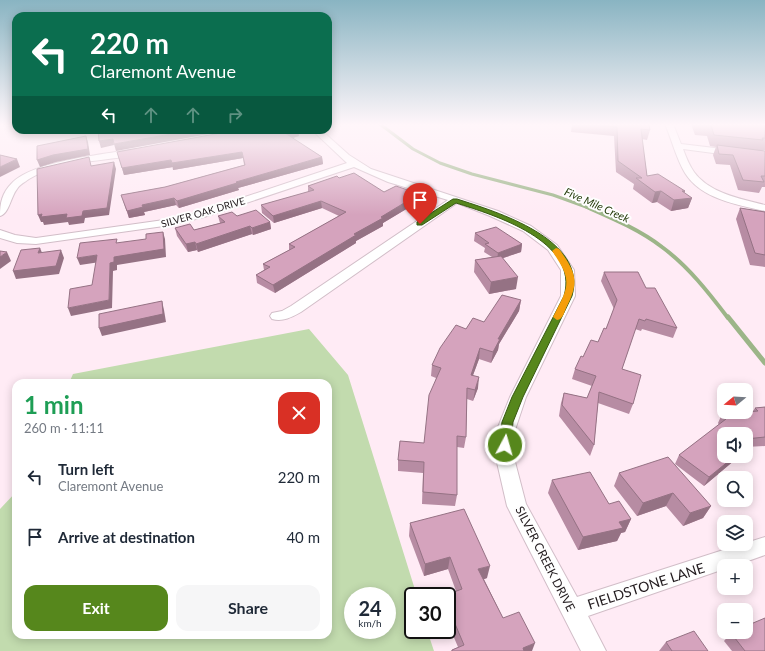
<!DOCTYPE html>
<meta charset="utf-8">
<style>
:root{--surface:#fff;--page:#f6f6f7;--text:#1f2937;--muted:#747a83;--accent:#56871c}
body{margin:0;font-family:Lato,sans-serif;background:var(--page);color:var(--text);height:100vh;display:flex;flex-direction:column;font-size:15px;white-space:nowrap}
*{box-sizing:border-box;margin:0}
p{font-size:13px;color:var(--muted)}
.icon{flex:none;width:22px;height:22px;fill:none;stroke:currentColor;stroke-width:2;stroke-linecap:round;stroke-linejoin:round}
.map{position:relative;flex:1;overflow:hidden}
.details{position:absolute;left:12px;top:379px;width:320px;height:260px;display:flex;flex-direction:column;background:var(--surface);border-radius:12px;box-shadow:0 2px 10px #0003}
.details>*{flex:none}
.hud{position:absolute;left:12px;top:12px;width:320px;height:122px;border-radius:12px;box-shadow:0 2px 10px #0003;background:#0b6e4f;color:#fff;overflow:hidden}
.needle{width:26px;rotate:252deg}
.fabs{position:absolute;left:717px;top:383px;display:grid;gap:8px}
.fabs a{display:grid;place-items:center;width:36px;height:36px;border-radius:8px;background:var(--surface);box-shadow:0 2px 10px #0003;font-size:20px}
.speed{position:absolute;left:344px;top:587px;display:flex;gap:8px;font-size:20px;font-weight:700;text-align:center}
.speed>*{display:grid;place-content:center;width:52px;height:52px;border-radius:50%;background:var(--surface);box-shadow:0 2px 10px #0003;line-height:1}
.speed small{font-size:10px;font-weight:400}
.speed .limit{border:2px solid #111;border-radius:6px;background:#fff;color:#111}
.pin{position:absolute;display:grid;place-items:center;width:34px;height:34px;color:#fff;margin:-41px -17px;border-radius:50% 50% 50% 0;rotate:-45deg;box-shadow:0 0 4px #0007}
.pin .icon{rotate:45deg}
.me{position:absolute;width:44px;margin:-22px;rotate:6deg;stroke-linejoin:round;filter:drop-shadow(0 0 3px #0008)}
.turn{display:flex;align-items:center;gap:14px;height:84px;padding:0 12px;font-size:18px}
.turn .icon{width:52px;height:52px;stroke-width:2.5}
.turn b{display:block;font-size:28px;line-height:34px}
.lanes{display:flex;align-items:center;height:38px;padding:0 12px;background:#0003;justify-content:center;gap:20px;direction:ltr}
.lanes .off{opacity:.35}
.round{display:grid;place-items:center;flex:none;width:42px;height:42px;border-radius:12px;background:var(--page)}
.overview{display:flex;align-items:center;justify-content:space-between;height:68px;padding:0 12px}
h1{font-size:24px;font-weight:700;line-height:30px;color:#1e9e55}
.action{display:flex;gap:8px;margin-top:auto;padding:8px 12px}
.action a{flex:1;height:46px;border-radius:12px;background:var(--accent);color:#fff;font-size:16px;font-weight:700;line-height:46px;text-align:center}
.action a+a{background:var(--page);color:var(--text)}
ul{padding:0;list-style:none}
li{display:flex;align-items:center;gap:12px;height:60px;padding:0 12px}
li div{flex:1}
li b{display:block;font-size:15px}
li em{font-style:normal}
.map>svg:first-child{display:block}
.green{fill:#c2dbae;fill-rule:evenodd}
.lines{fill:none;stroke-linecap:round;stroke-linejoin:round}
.stream-far2{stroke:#9cb588;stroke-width:3}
.stream-far1{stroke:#9cb588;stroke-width:4}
.stream{stroke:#9cb588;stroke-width:5}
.street-casing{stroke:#d2bec8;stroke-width:2}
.street{fill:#fff;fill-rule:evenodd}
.wall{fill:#b78ca3}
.shaded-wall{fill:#957284}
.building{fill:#d5a3bd;stroke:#957284}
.route{fill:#56871c;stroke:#385812}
.slow{fill:#f59e0b}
.labels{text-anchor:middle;stroke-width:4;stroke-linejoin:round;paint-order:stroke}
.far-street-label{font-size:10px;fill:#211a1d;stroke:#fefefe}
.far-water-label{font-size:11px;font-style:italic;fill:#203705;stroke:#fefefe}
.street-label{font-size:12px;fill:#211a1d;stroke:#fefefe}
.near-street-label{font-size:14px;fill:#211a1d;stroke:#fefefe}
</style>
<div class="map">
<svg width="765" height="651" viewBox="0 0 765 651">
<rect width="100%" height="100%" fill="#ffebf5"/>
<path class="green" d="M309 329 348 375 417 596H413V630H427L434 651H0V509L16 492V635H328V383H69L73 374ZM353 596H387V630H353Z"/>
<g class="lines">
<polyline class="stream-far2" points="380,124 413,149 440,163 472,174 553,195 589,208"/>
<path class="stream-far1" d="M587 207C612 218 640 230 662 247 688 266 709 293 728 318"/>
<polyline class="stream" points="728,317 765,363"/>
<g class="street-casing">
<g id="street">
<path d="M665 124H673L681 144 765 154V160L683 149C686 157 689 165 694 172 709 193 741 199 765 205V211C738 205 701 199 685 173 676 158 672 140 665 124Z"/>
<path d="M312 130H321L349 155 371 169 498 211 531 226 557 245 574 270 575 296 526 397 514 433V458L526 504 577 597 742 544H746V543L765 537V555L734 566H724V569L588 616 606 651H581L507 506 496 458V433L500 422 510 397 561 296V270L548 250 523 231 490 216 457 203 301 312C292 317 283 322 272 319L270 316 272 313 282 311 291 306 448 200 388 182 354 167 204 217 171 225 36 244 17 243 0 238V230L15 235 36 238 171 219 197 213 347 163Z"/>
<path d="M136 149 140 152 139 154C105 162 60 160 29 179 25 182 20 184 17 189 11 196 9 214 0 216 0 203 2 193 12 183 33 161 106 154 136 149Z"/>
</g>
</g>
<use href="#street" class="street"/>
</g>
<g class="wall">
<polygon points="572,124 649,124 650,130 647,140 642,139 647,176 685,191 684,193 692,198 688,208 671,211 657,202 652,203 633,189 634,184 616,172 614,136 571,132"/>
<polygon points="691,124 765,124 765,150 759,150 765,151 765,187 762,187 759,193 738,190 730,165 716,164 713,155 716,147 710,146 707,136 695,135"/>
<polygon points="299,136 292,138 322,157 323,164 238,188 239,190 179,208 176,205 144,212 145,215 129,218 121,195 165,187 244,165 243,158 173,170 173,167 124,175 117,152"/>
<polygon points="339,178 384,192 418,202 383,223 383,226 356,241 356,243 275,293 257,283 256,275 264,270 263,264 289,250 289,244 339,216 322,208 274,223 262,213 261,205 308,192 308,186"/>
<polygon points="740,208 765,212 765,267 750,265 736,219"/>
<polygon points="218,216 237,216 270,222 271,229 253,235 252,234 198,252 197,250 188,252 177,236 175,228 194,230 220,223"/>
<polygon points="475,233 522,244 521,252 503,258 516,289 489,294 474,272 475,260 492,257 484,252 485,248 474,241"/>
<polygon points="604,272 646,288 677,328 673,338 642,329 641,331 635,329 622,369 633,404 629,414 598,403 594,445 590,456 559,416 561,403 564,393 587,398 592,386 572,379 575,369 583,357 598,342 606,329 614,309 601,281"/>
<polygon points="521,300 519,311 499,344 498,350 491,363 479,359 473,375 478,388 473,401 467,399 466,437 464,448 457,447 457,495 455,506 422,504 423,473 398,471 398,460 424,443 436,378 431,376 432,365 466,329 484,322"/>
<polygon points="765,407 765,446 746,447 746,434 724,434 724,456 738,456 736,459 704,486 675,464 679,455 719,425 718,423 722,414 753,411 755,408"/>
<polygon points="619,473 711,506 703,518 683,526 666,506 637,516 614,486"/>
<polygon points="552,480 609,504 631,519 625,532 621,533 617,541 578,550 548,493"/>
<polygon points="410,523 487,578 484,579 503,618 532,651 451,651 452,650 458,647 447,621 447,605 456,591 448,569 424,576 409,536"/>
<polygon points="731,633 765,651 732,651 724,641"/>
<polygon points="666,642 708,651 659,651"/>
</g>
<g class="shaded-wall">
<polygon points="194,130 230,130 116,151 114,144"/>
<polygon points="298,130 299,136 286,140 285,133"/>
<polygon points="86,136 88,142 90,155 56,162 40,167 37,160"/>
<polygon points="113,139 114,145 101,148 99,141"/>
<polygon points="242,152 243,158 173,170 172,163"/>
<polygon points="322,157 323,164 238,188 239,190 179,208 177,201 236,182"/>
<polygon points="17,159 20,167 0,177 0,167"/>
<polygon points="171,160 173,167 124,175 122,168"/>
<polygon points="114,162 116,169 109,215 85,218 84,223 69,225 68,222 44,225 43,222 41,222 38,215 42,214 67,214 83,211"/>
<polygon points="661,191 657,202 652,203 655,192"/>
<polygon points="682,191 685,191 682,199 692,198 688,208 671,211 674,200"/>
<polygon points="419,194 418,202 383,223 383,226 356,241 356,243 275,293 273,285 381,217"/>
<polygon points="174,198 176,205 144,212 145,215 129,218 127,211 142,205"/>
<polygon points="321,201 322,208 274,223 273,216"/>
<polygon points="270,222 271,229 253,235 252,228"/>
<polygon points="250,226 252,234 198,252 196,244"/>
<polygon points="163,232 165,239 166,257 117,265 117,270 113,271 112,308 71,316 68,308 109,300 110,263 114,257"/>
<polygon points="195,242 197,250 188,252 186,244"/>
<polygon points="522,244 521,252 497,260 498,253"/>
<polygon points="40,248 43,255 38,253"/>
<polygon points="61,250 64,258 59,274 16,279 13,271"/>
<polygon points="7,252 11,261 0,269 0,257"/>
<polygon points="97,255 100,262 80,265 77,258"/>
<polygon points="518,277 516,289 489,294 491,282"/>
<polygon points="521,300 519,311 499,344 498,350 491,363 493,352 498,339"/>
<polygon points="162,301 164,310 166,322 102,336 99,328"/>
<polygon points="480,348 479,359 469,386 471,375"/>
<polygon points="479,377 478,388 473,401 475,390"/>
<polygon points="735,456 738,456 736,459 704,486 709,477"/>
<polygon points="673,493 666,506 637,516 643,503"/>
<polygon points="711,506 703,518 683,526 690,513"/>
<polygon points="631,519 625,532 621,533 617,541 578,550 583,537 619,522"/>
<polygon points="450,557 448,569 424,576 425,564"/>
<polygon points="490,566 487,578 476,582 478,569"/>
<polygon points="535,643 532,651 522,651 523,648"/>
</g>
<g class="building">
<polygon points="583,124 649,124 650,130 641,129 647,176 658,174 685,191 682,191 692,198 674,200 661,191 655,192 636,178 642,178 618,161 617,127"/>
<polygon points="699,124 765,124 765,138 762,138 763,140 714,135 711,125"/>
<polygon points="98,130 111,130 112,133 130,130 194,130 114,144 113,139 99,141"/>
<polygon points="237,130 298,130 285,133 322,157 236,182 237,183 177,201 174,198 142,205 143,207 127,211 121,195 165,187 245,165 242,152 172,163 171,160 122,168 117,152"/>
<polygon points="86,136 88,149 53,155 37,160 37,146"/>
<polygon points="717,145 765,151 765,176 761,176 764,182 743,180 733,155 719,154"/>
<polygon points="0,155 17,159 0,167"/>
<polygon points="89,157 91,166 114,162 107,208 83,211 82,216 66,218 67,214 41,217 42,214 38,215 37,169"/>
<polygon points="354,173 384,192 396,186 419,194 381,217 383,218 354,234 356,235 273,285 256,275 270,267 263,264 295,247 289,244 346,212 321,201 273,216 261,205 314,190 308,186 337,176 339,178"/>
<polygon points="740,208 765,212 765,255 755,253"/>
<polygon points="256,210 270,222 252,228 250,226 196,244 195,242 186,244 175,228 190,224 194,230 225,222 218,216 232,212 237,216"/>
<polygon points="496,227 522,244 498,253 485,244 489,243 475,233"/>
<polygon points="163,232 164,249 114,257 114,262 110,263 109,300 68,308 70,289 92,285 97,255 77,258 80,243 117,239 116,243 146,239 146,234"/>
<polygon points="40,248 38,253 61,250 56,266 13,271 21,250"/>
<polygon points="0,251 7,252 0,257"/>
<polygon points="501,256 518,277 491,282 475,260"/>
<polygon points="604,272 638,272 646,288 655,288 677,328 646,319 645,321 639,319 622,369 641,375 633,404 599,392 594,445 562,405 564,393 587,398 596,376 575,369 581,356 583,357 591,340 598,342 604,328 606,329 617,300"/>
<polygon points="502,295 521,300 498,339 500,339 493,352 480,348 471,375 479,377 475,390 467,388 466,437 457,436 457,495 423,492 424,462 398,460 400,441 424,443 429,395 441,368 432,365 440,348 456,325 466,329 473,318 484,322"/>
<polygon points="162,301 163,314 99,328 99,314"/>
<polygon points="765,407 765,437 746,439 746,434 724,434 724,456 735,456 709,477 679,455 726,419 722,414 758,411 755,408"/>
<polygon points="668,457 711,506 690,513 673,493 643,503 619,473"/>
<polygon points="590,472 609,504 619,501 631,519 619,522 623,528 583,537 552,480"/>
<polygon points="464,509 490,566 478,569 503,618 519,612 535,643 523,648 524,651 452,651 452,650 464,645 447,605 447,596 443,596 462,589 450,557 425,564 410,523"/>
<polygon points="765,618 765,651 745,651 731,633 733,632 746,632 746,626"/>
<polygon points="694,631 708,651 672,651 666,642"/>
</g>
<linearGradient id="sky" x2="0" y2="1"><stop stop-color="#89b4c2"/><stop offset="0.58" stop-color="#fff6fa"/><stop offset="1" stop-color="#fff6fa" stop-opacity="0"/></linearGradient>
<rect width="765" height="215" fill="url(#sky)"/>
<path class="route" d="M453 199H457C497 212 588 239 572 296L523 397 513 422 511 445 509 448 505 450 501 448 499 445 502 422 512 397 564 296C580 241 494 215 456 203L422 225H417V222Z"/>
<path class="slow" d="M556 248 559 249C576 273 580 281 566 308 564 313 563 319 557 320L553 317C569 286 573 281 552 251Z"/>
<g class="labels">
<g class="far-street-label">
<text transform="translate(203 212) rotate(-16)" y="4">SILVER OAK DRIVE</text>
</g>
<g class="far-water-label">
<text transform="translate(597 205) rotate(24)" y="4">Five Mile Creek</text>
</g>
<g class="street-label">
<text transform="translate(545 559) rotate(63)" y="4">SILVER CREEK DRIVE</text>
</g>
<g class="near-street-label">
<text transform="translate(646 586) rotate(-18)" y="5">FIELDSTONE LANE</text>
</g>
</g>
</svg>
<div class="fabs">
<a><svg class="needle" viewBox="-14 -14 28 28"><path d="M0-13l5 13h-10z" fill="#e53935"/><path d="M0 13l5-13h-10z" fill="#747a83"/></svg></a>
<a><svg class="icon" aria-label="sound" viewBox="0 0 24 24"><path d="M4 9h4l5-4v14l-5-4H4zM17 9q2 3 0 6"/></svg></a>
<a><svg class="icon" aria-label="search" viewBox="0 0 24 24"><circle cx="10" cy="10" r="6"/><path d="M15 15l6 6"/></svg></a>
<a><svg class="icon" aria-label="layers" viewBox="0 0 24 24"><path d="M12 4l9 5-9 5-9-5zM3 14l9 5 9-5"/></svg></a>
<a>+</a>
<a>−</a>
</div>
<div class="speed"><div>24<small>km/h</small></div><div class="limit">30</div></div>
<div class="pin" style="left:420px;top:224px;background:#d93025"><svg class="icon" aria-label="arrive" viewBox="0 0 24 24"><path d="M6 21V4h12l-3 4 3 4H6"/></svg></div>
<svg class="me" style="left:505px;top:445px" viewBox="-20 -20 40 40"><circle r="17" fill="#56871c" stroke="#fff" stroke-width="3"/><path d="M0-11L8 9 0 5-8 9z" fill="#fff"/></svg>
<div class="hud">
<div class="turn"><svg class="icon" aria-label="left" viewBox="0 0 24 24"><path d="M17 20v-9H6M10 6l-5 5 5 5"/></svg><div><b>220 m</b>Claremont Avenue</div></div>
<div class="lanes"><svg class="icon" aria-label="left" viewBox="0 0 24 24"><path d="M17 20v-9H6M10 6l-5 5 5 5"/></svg><svg class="icon off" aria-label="ahead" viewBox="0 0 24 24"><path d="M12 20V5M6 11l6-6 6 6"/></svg><svg class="icon off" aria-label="ahead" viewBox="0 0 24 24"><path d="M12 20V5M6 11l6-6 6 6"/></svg><svg class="icon off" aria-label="right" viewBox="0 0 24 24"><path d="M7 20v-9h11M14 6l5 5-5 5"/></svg></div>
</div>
<section class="details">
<div class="overview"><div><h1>1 min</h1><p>260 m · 11:11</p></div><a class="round" style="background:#d93025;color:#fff"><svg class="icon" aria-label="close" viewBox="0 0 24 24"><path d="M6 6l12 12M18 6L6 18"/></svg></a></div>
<ul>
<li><svg class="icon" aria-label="left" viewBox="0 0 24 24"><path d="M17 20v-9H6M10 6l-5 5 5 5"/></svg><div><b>Turn left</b><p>Claremont Avenue</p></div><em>220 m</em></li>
<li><svg class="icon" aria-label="arrive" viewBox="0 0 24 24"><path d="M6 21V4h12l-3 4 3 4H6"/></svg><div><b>Arrive at destination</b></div><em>40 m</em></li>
</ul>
<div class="action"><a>Exit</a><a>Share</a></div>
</section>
</div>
